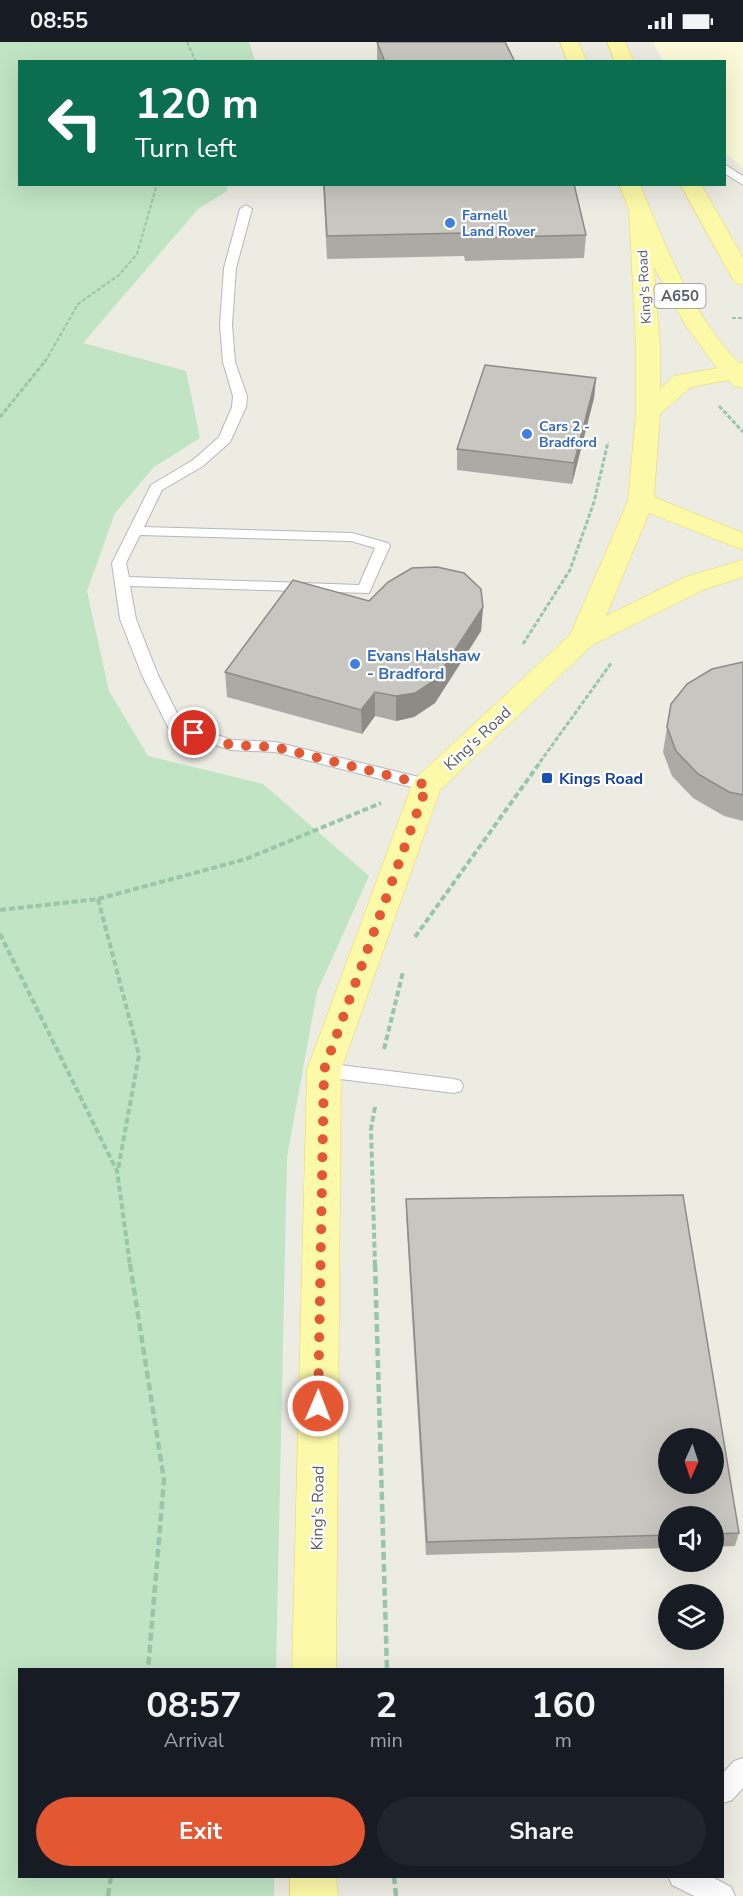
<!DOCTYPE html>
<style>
:root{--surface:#171b24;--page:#20242c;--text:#f1f3f6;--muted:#9ea1a6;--accent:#e35733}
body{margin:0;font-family:"Nunito Sans",sans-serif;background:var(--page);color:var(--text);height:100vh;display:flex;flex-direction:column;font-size:22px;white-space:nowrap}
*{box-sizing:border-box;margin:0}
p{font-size:20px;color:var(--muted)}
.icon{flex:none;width:33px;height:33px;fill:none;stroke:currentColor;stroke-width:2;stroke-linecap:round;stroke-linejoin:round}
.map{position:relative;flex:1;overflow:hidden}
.panel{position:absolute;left:18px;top:1626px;width:706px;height:210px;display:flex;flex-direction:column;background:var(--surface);border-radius:0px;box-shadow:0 6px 24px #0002}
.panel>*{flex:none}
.banner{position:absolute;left:18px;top:18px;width:708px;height:126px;border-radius:0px;box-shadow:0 6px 24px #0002;background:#0b6e4f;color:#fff;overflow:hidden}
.needle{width:39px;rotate:183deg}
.buttons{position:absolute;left:658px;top:1386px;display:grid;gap:12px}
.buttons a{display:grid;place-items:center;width:66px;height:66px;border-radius:50%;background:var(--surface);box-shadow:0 6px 24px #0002;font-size:30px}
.pin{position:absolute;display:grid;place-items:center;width:51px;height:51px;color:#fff;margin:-26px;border:3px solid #fff;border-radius:50%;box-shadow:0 2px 6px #0007}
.me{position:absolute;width:66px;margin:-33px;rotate:1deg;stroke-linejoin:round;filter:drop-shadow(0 0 4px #0008)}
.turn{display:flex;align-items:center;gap:21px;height:126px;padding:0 18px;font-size:27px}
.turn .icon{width:78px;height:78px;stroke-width:2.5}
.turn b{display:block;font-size:42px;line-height:51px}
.eta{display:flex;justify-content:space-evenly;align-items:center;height:102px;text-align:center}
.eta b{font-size:36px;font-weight:700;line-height:42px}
.action{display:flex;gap:12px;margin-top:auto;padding:12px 18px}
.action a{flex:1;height:69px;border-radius:36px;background:var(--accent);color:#fff;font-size:24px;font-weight:700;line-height:69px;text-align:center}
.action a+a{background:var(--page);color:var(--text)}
.status{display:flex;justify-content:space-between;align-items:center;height:42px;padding:0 30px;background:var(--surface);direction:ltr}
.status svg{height:16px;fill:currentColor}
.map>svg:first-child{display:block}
.commercial{fill:#fcf9d8}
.green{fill:#c0e4c4}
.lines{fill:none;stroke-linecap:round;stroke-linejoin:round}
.lane-casing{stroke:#b5b7bd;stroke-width:2}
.primary-casing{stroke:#ecd75c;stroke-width:1}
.path-far3{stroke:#99c5ab;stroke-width:2;stroke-dasharray:4 2;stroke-linecap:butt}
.path-far2{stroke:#99c5ab;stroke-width:3;stroke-dasharray:4.5 2;stroke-linecap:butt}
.path-far1{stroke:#99c5ab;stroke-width:4;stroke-dasharray:6 3;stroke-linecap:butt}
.path{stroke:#99c5ab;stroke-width:4.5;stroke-dasharray:8 4;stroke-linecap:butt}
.lane{fill:#fff;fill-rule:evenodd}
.primary{fill:#fcf9a9;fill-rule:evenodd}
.wall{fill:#acaaa5}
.shaded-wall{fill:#8c8b86}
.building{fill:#c8c6c0;stroke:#8c8b86;stroke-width:1.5;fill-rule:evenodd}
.route{stroke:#e35733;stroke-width:10;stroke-dasharray:0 18}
.shop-dot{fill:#3f7fe0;stroke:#fff;stroke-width:2}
.transit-dot{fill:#1a4fb4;stroke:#fff;stroke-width:2}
.labels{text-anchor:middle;stroke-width:4.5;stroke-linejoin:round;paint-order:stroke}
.far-shop-label{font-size:14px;font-weight:bold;fill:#366cbe;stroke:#fff;text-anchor:start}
.far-street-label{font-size:14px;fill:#5b5d63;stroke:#fff}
.shield{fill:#fff;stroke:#8c8e92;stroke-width:1.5}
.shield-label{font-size:15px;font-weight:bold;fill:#5b5d63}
.shop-label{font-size:16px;font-weight:bold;fill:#366cbe;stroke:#fff;text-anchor:start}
.street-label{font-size:16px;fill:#5b5d63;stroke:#fff}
.transit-label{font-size:16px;font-weight:bold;fill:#164399;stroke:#fff;text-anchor:start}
</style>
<div class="status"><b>08:55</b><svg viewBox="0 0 49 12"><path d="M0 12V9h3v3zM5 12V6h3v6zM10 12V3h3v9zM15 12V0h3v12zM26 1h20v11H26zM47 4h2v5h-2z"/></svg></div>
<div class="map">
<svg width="743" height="1854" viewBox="0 0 743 1854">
<rect width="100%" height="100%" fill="#edece3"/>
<polygon class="commercial" points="653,0 743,0 743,126 725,111 724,20 663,19"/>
<polygon class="green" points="0,0 249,0 255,19 20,20 20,142 227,143 227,149 198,167 83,301 186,329 200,396 154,425 115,471 87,549 109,649 148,714 263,742 369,834 317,950 287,1115 276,1627 20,1628 20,1834 274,1835 274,1854 0,1854"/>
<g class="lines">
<g class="lane-casing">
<g id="lane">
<polygon points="724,122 743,134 743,143 724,131"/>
<path d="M246 163 252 167 236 226 232 283 235 320 247 354 246 365 230 400 203 424 162 448 144 485 352 491 388 501 390 504 369 551 130 544 136 577 158 633 182 681 232 698 275 700 427 737 433 739 435 743 433 747 427 749 275 710 231 708 170 689 142 633 120 577 112 521 151 443 193 418 219 395 232 365 233 354 223 320 220 283 224 226 240 167ZM140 493 351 499 375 506 359 543 129 535 126 521Z"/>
<polygon points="324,1021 454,1037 461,1039 463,1044 461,1049 454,1051 324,1035 317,1033 315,1028 317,1023"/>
<polygon points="743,1716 743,1746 732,1758 723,1761 723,1731 734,1719"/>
<polygon points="668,1834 710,1834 731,1845 735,1854 694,1854 672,1843"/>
</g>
</g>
<g class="primary-casing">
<g id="primary">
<polygon points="560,0 578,0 587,20 568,20"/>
<polygon points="607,0 625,0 634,20 615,20"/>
<path d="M619 142H640C665 204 692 273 739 321H743V346L734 344 729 338 691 345 660 372 654 455 743 491V508L649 471 606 574 685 535 743 518V535L705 547 592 603 440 748 341 1028 336 1628H292L307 1028 412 743 416 736 570 593 628 459 636 370V305L629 168ZM654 225 686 284 717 326 674 334 660 347V305Z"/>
<polygon points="680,142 701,142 743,216 743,243 735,241 732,236"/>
<polygon points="290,1834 336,1834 338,1854 290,1854"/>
</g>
</g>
<g class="path-far3">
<polyline points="187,0 196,20"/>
<polyline points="732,276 743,276"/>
<polyline points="45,320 78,262 119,233 137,212 157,142"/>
</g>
<g class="path-far2">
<polyline points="719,364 743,390"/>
<polyline points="0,375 46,318"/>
<polyline points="523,602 570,528 594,460 608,400"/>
<polyline points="540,720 612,620"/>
</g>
<g class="path-far1">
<polyline points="98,857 139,1013 118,1128"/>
<polyline points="0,868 98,857 246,817 381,761"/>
<polyline points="0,892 117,1129 130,1223"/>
<polyline points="415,895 541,719"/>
<polyline points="384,1007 403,930"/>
<polyline points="375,1065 371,1087 375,1223"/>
</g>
<g class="path">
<polyline points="130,1222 164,1438 148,1628"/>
<polyline points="375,1222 387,1628"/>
<polyline points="394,1834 396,1854"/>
<polyline points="108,1854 111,1834"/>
</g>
<use href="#lane" class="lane"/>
<use href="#primary" class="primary"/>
</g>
<g class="wall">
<polygon points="377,0 515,20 378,20 377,17"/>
<polygon points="323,142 586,193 584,216 465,219 464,214 327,217"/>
<polygon points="596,336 594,356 572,442 457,428 457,407"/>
<polygon points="369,559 483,565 481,589 435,661 414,675 396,679 375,674 362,692 227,655 225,630"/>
<polygon points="743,620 743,779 724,774 693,756 672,734 663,710 671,662"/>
<polygon points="406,1157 739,1491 735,1504 714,1505 714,1474 669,1474 669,1506 426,1513 406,1172"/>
</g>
<g class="shaded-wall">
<polygon points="596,336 594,356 572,442 574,421"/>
<polygon points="483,565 481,589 435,661 414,675 396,679 396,654"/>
<polygon points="375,650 375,674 362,692 361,668"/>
</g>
<g class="building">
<polygon points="377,0 505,0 515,20 385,20"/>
<polygon points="324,142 574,142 586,193 466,196 465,191 327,194"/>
<polygon points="485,323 596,336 574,421 457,407"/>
<polygon points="437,525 464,531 481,547 483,565 436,637 415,651 396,654 375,650 361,668 225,630 293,538 369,559 388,540 412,526"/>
<polygon points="743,620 743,753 729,750 698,732 676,709 667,685 671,662 687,642 712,627"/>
<path d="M683 1153 739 1491 714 1492V1474H669V1493L427 1500 406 1157ZM669 1396H714V1442H669Z"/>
</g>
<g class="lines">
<polyline class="route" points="194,691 231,703 275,705 427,743 324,1028 318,1364"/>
</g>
<g class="shop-dot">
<circle cx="450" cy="181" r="6"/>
<circle cx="527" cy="392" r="6"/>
<circle cx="355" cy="622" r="6"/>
</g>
<rect class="transit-dot" x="541" y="730" width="12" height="12" rx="3"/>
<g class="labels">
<g class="far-shop-label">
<text x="462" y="178">Farnell<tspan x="462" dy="16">Land Rover</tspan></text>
<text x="539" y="389">Cars 2 -<tspan x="539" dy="16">Bradford</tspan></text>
</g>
<g class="far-street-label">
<text transform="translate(644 245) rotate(-93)" y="5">King's Road</text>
</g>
<rect class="shield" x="654.5" y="242" width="51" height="24" rx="4.5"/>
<g class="shield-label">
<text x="680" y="259">A650</text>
</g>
<g class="shop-label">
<text x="367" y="619">Evans Halshaw<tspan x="367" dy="18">- Bradford</tspan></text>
</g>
<g class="street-label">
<text transform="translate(477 696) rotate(-43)" y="6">King's Road</text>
<text transform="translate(317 1466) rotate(-89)" y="6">King's Road</text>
</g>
<g class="transit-label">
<text x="559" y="742">Kings Road</text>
</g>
</g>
</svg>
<div class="buttons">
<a><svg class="needle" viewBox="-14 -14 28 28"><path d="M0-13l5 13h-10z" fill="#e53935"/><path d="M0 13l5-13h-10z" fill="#9ea1a6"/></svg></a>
<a><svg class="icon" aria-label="sound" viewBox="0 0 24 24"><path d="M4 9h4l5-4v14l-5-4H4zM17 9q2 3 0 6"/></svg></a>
<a><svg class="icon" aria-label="layers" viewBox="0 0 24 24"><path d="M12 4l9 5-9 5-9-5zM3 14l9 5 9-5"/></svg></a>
</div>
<div class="pin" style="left:194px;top:691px;background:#d93025"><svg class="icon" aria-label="arrive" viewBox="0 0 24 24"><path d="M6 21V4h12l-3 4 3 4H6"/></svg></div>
<svg class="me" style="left:318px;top:1364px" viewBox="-20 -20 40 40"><circle r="17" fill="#e35733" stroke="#fff" stroke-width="3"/><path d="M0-11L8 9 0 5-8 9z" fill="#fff"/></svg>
<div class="banner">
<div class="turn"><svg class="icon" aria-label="left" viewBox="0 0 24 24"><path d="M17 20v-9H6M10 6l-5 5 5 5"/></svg><div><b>120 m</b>Turn left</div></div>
</div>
<section class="panel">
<div class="eta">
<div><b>08:57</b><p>Arrival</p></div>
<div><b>2</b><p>min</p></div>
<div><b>160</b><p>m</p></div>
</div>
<div class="action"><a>Exit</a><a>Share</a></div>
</section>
</div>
